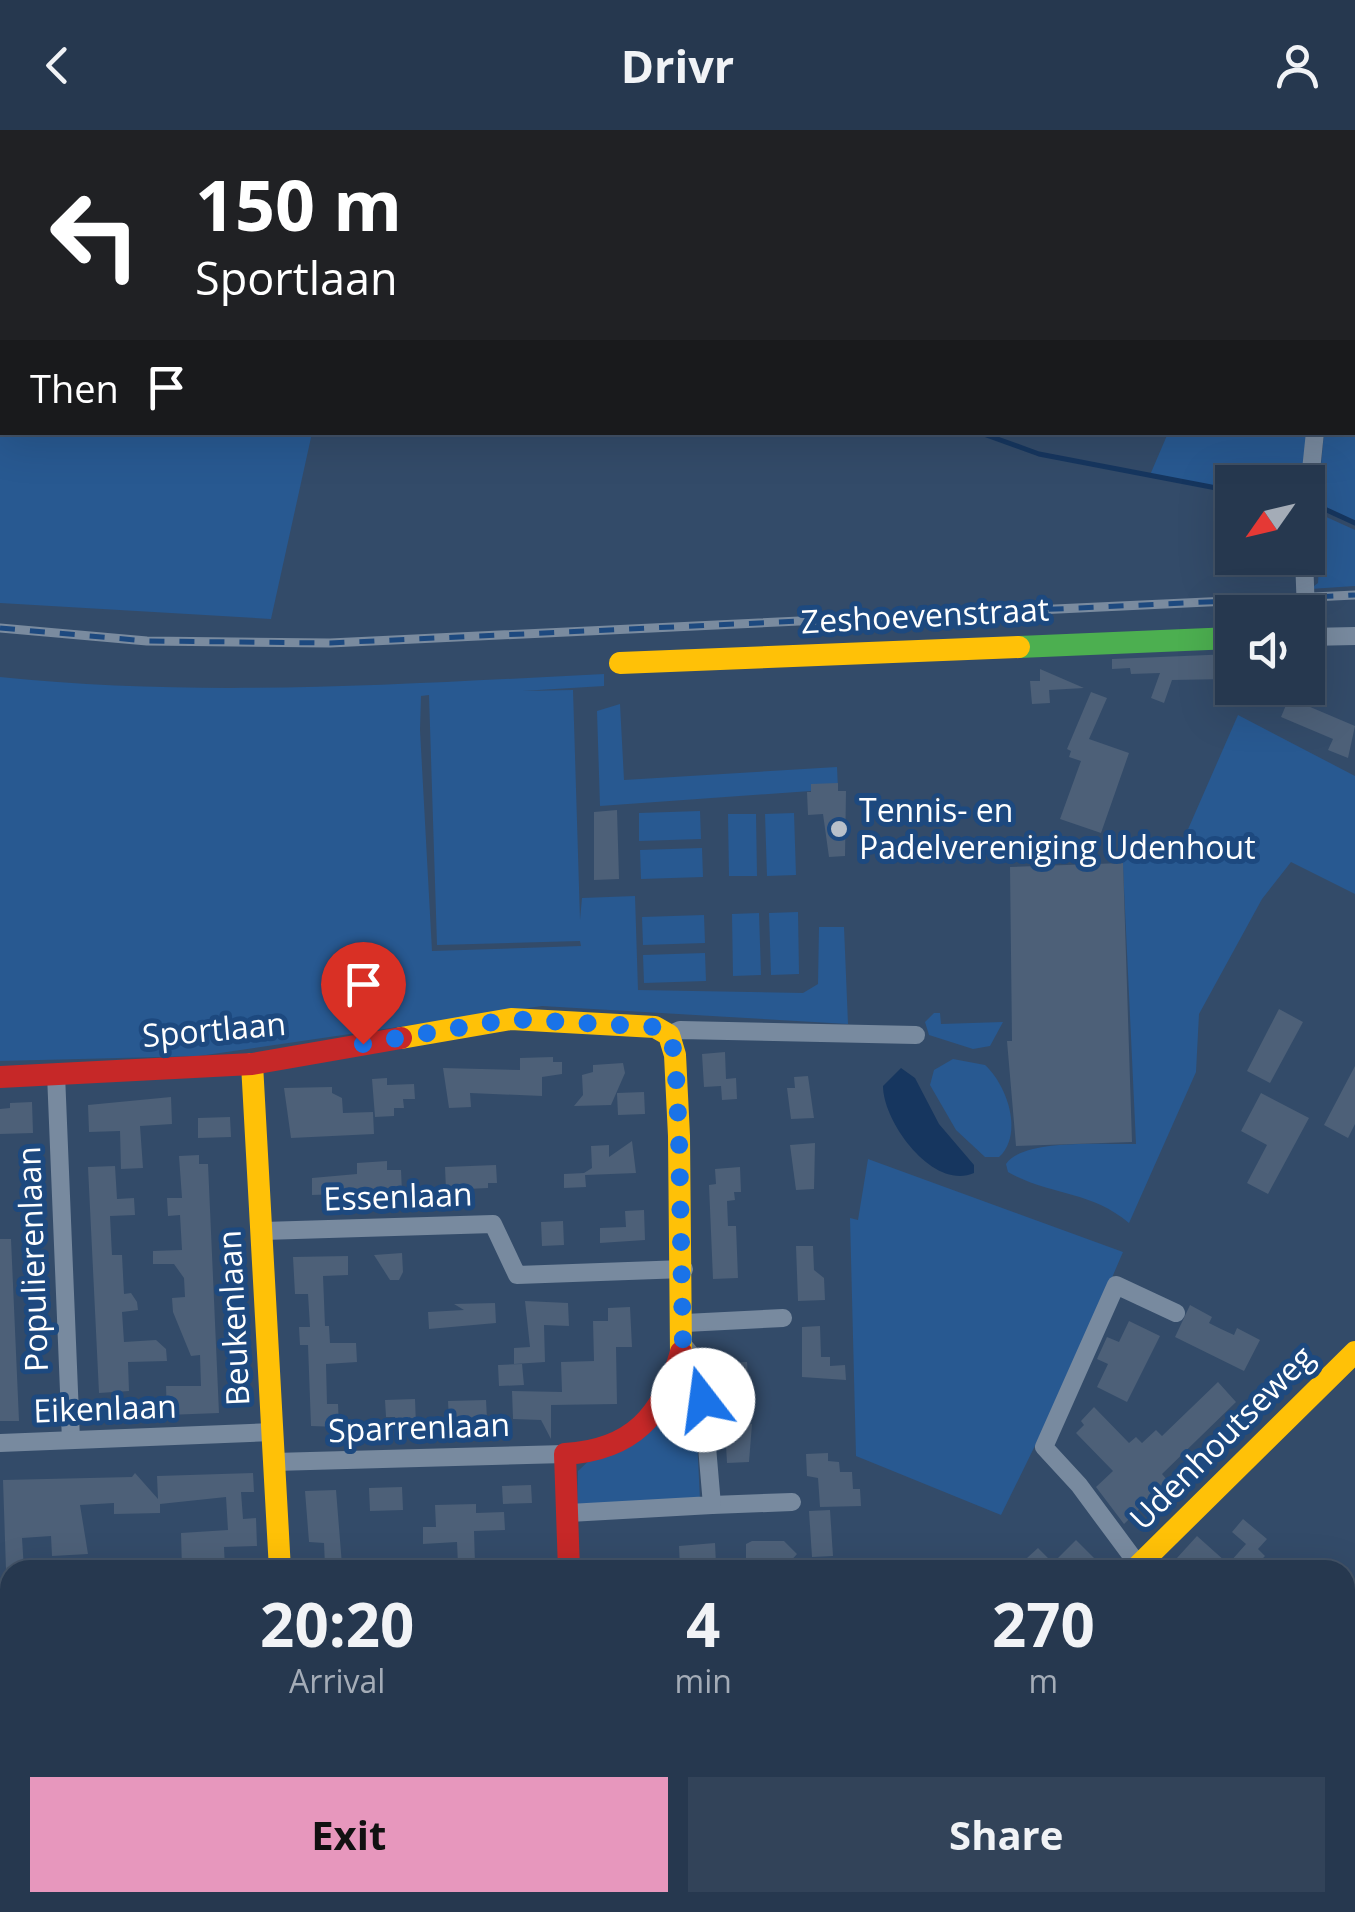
<!DOCTYPE html>
<style>
:root{--surface:#26384f;--page:#324359;--text:#f1f3f6;--muted:#a4acb7;--line:#425266;--accent:#e797bd}
body{margin:0;font-family:"Open Sans",sans-serif;background:var(--page);color:var(--text);height:100vh;display:flex;flex-direction:column;font-size:38px;white-space:nowrap}
*{box-sizing:border-box;margin:0}
p{font-size:32px;color:var(--muted)}
.icon{flex:none;width:55px;height:55px;fill:none;stroke:currentColor;stroke-width:2;stroke-linecap:round;stroke-linejoin:round}
.map{position:relative;flex:1;overflow:hidden}
.sheet{position:absolute;left:0px;top:1430px;width:1355px;height:352px;display:flex;flex-direction:column;background:var(--surface);border-radius:30px 30px 0 0;box-shadow:0 10px 40px #0002,0 0 0 2px var(--line)}
.sheet>*{flex:none}
.guide{position:absolute;left:0px;top:0px;width:1355px;height:305px;box-shadow:0 10px 40px #0002,0 0 0 2px var(--line);background:#202124;color:#fff;overflow:hidden}
.needle{width:65px;rotate:236deg}
.fabs{position:absolute;left:1215px;top:335px;display:grid;gap:20px}
.fabs a{display:grid;place-items:center;width:110px;height:110px;border-radius:0px;background:var(--surface);box-shadow:0 10px 40px #0002,0 0 0 2px var(--line);font-size:50px}
.pin{position:absolute;display:grid;place-items:center;width:85px;height:85px;color:#fff;margin:-102px -42px;border-radius:50% 50% 50% 0;rotate:-45deg;box-shadow:0 0 10px #0007}
.pin .icon{rotate:45deg}
.me{position:absolute;width:110px;margin:-55px;rotate:345deg;stroke-linejoin:round;filter:drop-shadow(0 0 8px #0008)}
.turn{display:flex;align-items:center;gap:35px;height:210px;padding:0 30px;font-size:45px}
.turn .icon{width:130px;height:130px;stroke-width:2.5}
.turn b{display:block;font-size:70px;line-height:85px}
.then{display:flex;align-items:center;height:95px;padding:0 30px;background:#0003;gap:20px;font-size:38px}
.eta{display:flex;justify-content:space-evenly;align-items:center;height:170px;text-align:center}
.eta b{font-size:60px;font-weight:700;line-height:70px}
.primary-button{display:flex;gap:20px;margin-top:auto;padding:20px 30px}
.primary-button a{flex:1;height:115px;border-radius:0px;background:var(--accent);color:#111;font-size:40px;font-weight:700;line-height:115px;text-align:center}
.primary-button a+a{background:var(--page);color:var(--text)}
header{display:flex;justify-content:space-between;align-items:center;height:130px;padding:0 30px;background:var(--surface);font-size:45px;font-weight:700}
.map>svg:first-child{display:block}
.green{fill:#285991;fill-rule:evenodd}
.water{fill:#16365f}
.lines{fill:none;stroke-linecap:round;stroke-linejoin:round}
.stream{stroke:#16365f;stroke-width:5}
.building{fill:#4d6078}
.street{stroke:#788a9f;stroke-width:18}
.fast{stroke:#4caf50;stroke-width:22}
.slow{stroke:#ffc107;stroke-width:22}
.jam{stroke:#c62828;stroke-width:22}
.rail-casing{stroke:#7a8b9f;stroke-width:9}
.rail{stroke:#1d497f;stroke-width:5;stroke-dasharray:15;stroke-linecap:butt}
.route{stroke:#1a73e8;stroke-width:18;stroke-dasharray:0 32.4}
.poi-dot{fill:#b8c0ca;stroke:#1d497f;stroke-width:4}
.labels{text-anchor:middle;stroke-width:10;stroke-linejoin:round;paint-order:stroke}
.street-label{font-size:32px;fill:#fff;stroke:#1d497f}
.poi-label{font-size:32px;fill:#fff;stroke:#1d497f;text-anchor:start}
</style>
<header><svg class="icon" aria-label="back" viewBox="0 0 24 24"><path d="M15 5l-7 7 7 7"/></svg>Drivr<svg class="icon" aria-label="person" viewBox="0 0 24 24"><circle cx="12" cy="8" r="4"/><path d="M4 21q1-7 8-7t8 7"/></svg></header>
<div class="map">
<svg width="1355" height="1782" viewBox="0 0 1355 1782">
<rect width="100%" height="100%" fill="#334b69"/>
<g class="green">
<polygon points="1353,71 1355,75 1355,392 1317,377 1324,303 1352,302"/>
<polygon points="0,157 2,302 312,303 271,489 0,473"/>
<polygon points="1168,303 1308,303 1303,352 1232,352 1232,361 1150,345"/>
<polygon points="1322,385 1355,400 1355,456 1310,459 1318,453"/>
<path d="M604 544V556L522 561 573 560 580 790 582 768 635 766 638 860 803 863 818 854 819 797H844L848 894 542 876 199 926 0 931V547C202 568 402 554 604 544ZM429 565 437 815 580 811 581 816 432 821 420 600 421 566Z"/>
<polygon points="620,574 624,650 837,637 838,659 600,676 597,581"/>
<path d="M1238 585 1355 646V764L1291 732 1262 769 1199 884 1196 942 1129 1093C1090 1060 1050 1066 1008 1042L1006 1034C1024 1008 1103 1015 1136 1014L1122 715 1175 729Z"/>
<polygon points="700,681 701,709 639,711 639,683"/>
<polygon points="794,683 796,745 767,746 765,684"/>
<polygon points="728,684 756,684 757,746 729,746"/>
<polygon points="702,718 703,747 641,749 640,720"/>
<polygon points="798,782 799,844 771,845 769,783"/>
<polygon points="759,783 761,845 733,846 732,784"/>
<polygon points="704,785 705,813 643,815 642,787"/>
<polygon points="705,823 706,851 644,853 643,825"/>
<polygon points="934,883 940,883 941,894 1003,892 990,916 973,919 929,905 925,892"/>
<path d="M953 929 985 935C1007 955 1024 1004 999 1027H985L956 1000 930 955 934 940Z"/>
<polygon points="868,1029 1123,1122 1074,1236 1001,1385 856,1326 850,1088 858,1090"/>
<polygon points="689,1237 695,1265 700,1370 577,1374 578,1341"/>
</g>
<path class="water" d="M901 938 915 948 939 994 974 1035V1043C933 1061 883 992 883 956Z"/>
<g class="lines">
<g class="stream">
<polyline points="0,162 2,162"/>
<polyline points="978,302 1039,324 1232,361"/>
<polyline points="1318,376 1355,393"/>
</g>
</g>
<g class="building">
<polygon points="1232,524 1228,549 1172,550 1164,573 1151,568 1160,543 1131,544 1130,538 1112,539 1112,529"/>
<polygon points="1040,539 1084,558 1049,560 1050,573 1032,574 1030,551 1040,551"/>
<polygon points="1091,562 1107,568 1089,609 1129,623 1101,703 1060,689 1081,631 1069,627 1071,621 1067,619"/>
<polygon points="1289,568 1355,596 1348,628 1328,620 1333,609 1281,587"/>
<polygon points="838,653 838,661 846,661 845,726 829,727 823,684 808,685 807,662 811,662 811,654"/>
<polygon points="617,680 619,749 594,750 594,682"/>
<polygon points="1123,733 1132,1012 1016,1016 1007,911 1012,911 1010,737"/>
<polygon points="1279,879 1303,892 1270,953 1247,941"/>
<polygon points="725,922 726,949 736,948 737,969 722,970 721,956 704,957 702,924"/>
<polygon points="553,927 553,932 562,932 562,944 542,947 542,966 470,963 471,977 449,978 443,938 520,940 520,928"/>
<polygon points="623,933 625,943 611,975 574,976 583,965 582,945 593,942 593,935"/>
<polygon points="1355,936 1355,994 1348,1008 1324,995"/>
<polygon points="808,946 814,988 791,989 787,958 795,958 794,947"/>
<polygon points="387,948 387,955 414,954 415,969 403,969 404,978 394,978 394,986 375,987 372,949"/>
<polygon points="332,957 332,963 342,968 343,983 373,982 374,1004 291,1008 284,958"/>
<polygon points="644,962 645,984 618,985 617,963"/>
<polygon points="1261,963 1309,988 1268,1064 1247,1053 1267,1015 1241,1001"/>
<polygon points="171,967 172,994 140,996 143,1038 121,1039 120,1001 89,1002 88,975"/>
<polygon points="32,972 33,1003 0,1004 0,979 10,978 10,973"/>
<polygon points="230,987 231,1007 198,1008 198,988"/>
<polygon points="632,1011 636,1043 585,1045 586,1057 564,1058 564,1044 584,1043 592,1038 591,1016 609,1015 609,1027"/>
<polygon points="815,1013 814,1059 796,1060 790,1015"/>
<polygon points="199,1025 199,1034 208,1034 219,1283 167,1285 166,1256 201,1256 200,1225 191,1226 173,1182 172,1168 185,1167 184,1148 174,1134 153,1134 153,1121 182,1120 180,1085 168,1086 167,1068 182,1068 179,1026"/>
<polygon points="387,1031 387,1040 401,1040 402,1062 341,1059 341,1064 312,1065 312,1048 357,1044 357,1033"/>
<polygon points="496,1035 497,1053 488,1053 488,1058 446,1060 445,1037"/>
<polygon points="115,1036 117,1069 134,1068 135,1085 110,1086 112,1125 122,1125 124,1164 131,1163 137,1172 138,1180 122,1182 124,1212 156,1210 166,1219 167,1231 128,1232 129,1261 99,1263 88,1037"/>
<polygon points="740,1037 741,1062 734,1062 735,1070 727,1071 728,1096 736,1096 738,1148 713,1149 709,1055 716,1054 715,1039"/>
<polygon points="644,1080 645,1110 600,1113 600,1098 626,1097 625,1081"/>
<polygon points="563,1091 564,1115 542,1116 541,1092"/>
<polygon points="0,1109 11,1109 19,1291 0,1291"/>
<polygon points="796,1116 813,1116 814,1140 824,1148 825,1170 798,1171"/>
<polygon points="402,1123 403,1142 399,1150 390,1150 374,1125"/>
<polygon points="348,1126 348,1145 323,1146 325,1196 329,1196 330,1213 356,1213 357,1232 326,1234 327,1274 338,1274 339,1297 311,1296 308,1215 300,1215 299,1197 310,1197 308,1164 295,1164 293,1127"/>
<polygon points="525,1171 568,1173 569,1196 544,1195 545,1232 514,1234 514,1218 530,1217"/>
<polygon points="495,1173 496,1193 429,1199 428,1182 464,1180 454,1174"/>
<polygon points="1190,1175 1212,1187 1209,1193 1221,1199 1234,1205 1237,1198 1260,1210 1244,1241 1175,1207"/>
<polygon points="630,1177 632,1217 616,1217 617,1274 551,1275 551,1309 541,1290 513,1289 512,1261 562,1262 561,1232 594,1231 593,1191 608,1191 608,1178"/>
<polygon points="1129,1191 1160,1206 1127,1272 1097,1257 1108,1234 1097,1229 1107,1207 1119,1212"/>
<polygon points="820,1196 821,1227 830,1227 830,1236 845,1235 846,1250 802,1247 802,1197"/>
<polygon points="747,1232 749,1267 725,1268 723,1233"/>
<polygon points="522,1234 524,1255 499,1256 498,1235"/>
<polygon points="1218,1252 1236,1272 1162,1344 1168,1351 1124,1394 1096,1357 1113,1341 1076,1303 1084,1295 1081,1291 1094,1277 1129,1313 1136,1307 1142,1313 1156,1300 1162,1306"/>
<polygon points="415,1269 416,1295 395,1295 395,1287 386,1287 385,1270"/>
<polygon points="486,1270 487,1289 449,1291 448,1271"/>
<polygon points="752,1294 749,1332 727,1333 725,1296"/>
<polygon points="828,1323 828,1331 839,1332 840,1342 852,1342 853,1359 860,1359 861,1376 820,1377 818,1348 807,1346 806,1324"/>
<polygon points="135,1343 158,1369 157,1346 253,1343 254,1362 241,1362 243,1389 256,1388 257,1416 224,1417 225,1439 182,1440 181,1403 228,1400 226,1367 160,1374 160,1383 114,1384 114,1373 80,1375 88,1424 52,1426 51,1406 22,1408 24,1440 6,1440 3,1350 132,1347"/>
<polygon points="531,1355 532,1373 503,1374 502,1356"/>
<polygon points="402,1357 403,1380 370,1381 369,1358"/>
<polygon points="336,1360 342,1435 325,1436 324,1413 309,1412 305,1361"/>
<polygon points="476,1374 476,1383 504,1382 505,1400 474,1401 475,1434 458,1435 457,1412 423,1414 423,1397 436,1397 435,1375"/>
<polygon points="830,1380 833,1426 812,1427 809,1381"/>
<polygon points="1243,1389 1267,1409 1258,1419 1265,1426 1252,1440 1241,1440 1231,1431 1246,1414 1232,1402"/>
<polygon points="1197,1406 1235,1440 1166,1440"/>
<polygon points="1076,1410 1095,1429 1084,1440 1039,1440 1027,1428 1038,1418 1053,1433"/>
<polygon points="752,1411 784,1411 797,1424 788,1434 780,1428 746,1430 746,1414"/>
<polygon points="715,1413 716,1434 680,1439 679,1416"/>
</g>
<g class="lines">
<g class="street">
<polyline points="1089,0 1092,2"/>
<polyline points="1352,12 1355,10"/>
<polyline points="1308,369 1315,302"/>
<polyline points="1304,428 1306,482"/>
<polyline points="1308,507 1355,506"/>
<polyline points="669,905 680,900 916,905"/>
<polyline points="56,944 71,1310"/>
<polyline points="263,1101 493,1094 517,1145 684,1139"/>
<polyline points="685,1193 783,1188"/>
<polyline points="0,1313 272,1302"/>
<polyline points="274,1332 565,1324"/>
<polyline points="712,1375 792,1372"/>
<polyline points="569,1383 712,1375 700,1235 683,1215"/>
<polyline points="1139,1436 1079,1355 1044,1317 1116,1155 1176,1183"/>
<polyline points="0,1515 10,1515"/>
<polyline points="1345,1518 1355,1522"/>
<polyline points="1345,1694 1355,1693"/>
<polyline points="537,1772 537,1782"/>
<polyline points="579,1772 579,1782"/>
<polyline points="880,1772 880,1782"/>
<polyline points="1257,1772 1257,1782"/>
<polyline points="205,1782 299,1776"/>
<polyline points="1097,1782 1098,1772"/>
</g>
<g class="fast">
<polyline points="1019,517 1232,508"/>
<polyline points="0,1540 10,1540"/>
</g>
<g class="slow">
<polyline points="620,533 1019,517"/>
<polyline points="401,908 511,889 655,897 669,905 675,925 679,1006 681,1222"/>
<polyline points="252,934 280,1440"/>
<polyline points="1134,1440 1355,1222"/>
</g>
<g class="jam">
<polyline points="0,947 252,934 401,908"/>
<path d="M569 1440 565 1324C632 1320 663 1286 681 1222"/>
</g>
<g class="rail-casing">
<polyline id="rail" points="0,498 147,511 330,513 1355,465"/>
</g>
<use href="#rail" class="rail"/>
</g>
<g class="lines">
<polyline class="route" points="363,914 511,889 655,897 669,905 675,925 679,1006 683,1215 700,1235 703,1270"/>
</g>
<circle class="poi-dot" cx="839" cy="699" r="10"/>
<g class="labels">
<g class="street-label">
<text transform="translate(925 486) rotate(-3)" y="11">Zeshoevenstraat</text>
<text transform="translate(214 900) rotate(-5)" y="11">Sportlaan</text>
<text transform="translate(398 1067) rotate(-2)" y="11">Essenlaan</text>
<text transform="translate(33 1129) rotate(-92)" y="11">Populierenlaan</text>
<text transform="translate(234 1188) rotate(-93)" y="11">Beukenlaan</text>
<text transform="translate(105 1279) rotate(-2)" y="11">Eikenlaan</text>
<text transform="translate(419 1298) rotate(-2)" y="11">Sparrenlaan</text>
<text transform="translate(1222 1308) rotate(-45)" y="11">Udenhoutseweg</text>
</g>
<g class="poi-label">
<text x="859" y="692">Tennis- en<tspan x="859" dy="37">Padelvereniging Udenhout</tspan></text>
</g>
</g>
</svg>
<div class="fabs">
<a><svg class="needle" viewBox="-14 -14 28 28"><path d="M0-13l5 13h-10z" fill="#e53935"/><path d="M0 13l5-13h-10z" fill="#a4acb7"/></svg></a>
<a><svg class="icon" aria-label="sound" viewBox="0 0 24 24"><path d="M4 9h4l5-4v14l-5-4H4zM17 9q2 3 0 6"/></svg></a>
</div>
<div class="pin" style="left:363px;top:914px;background:#d93025"><svg class="icon" aria-label="arrive" viewBox="0 0 24 24"><path d="M6 21V4h12l-3 4 3 4H6"/></svg></div>
<svg class="me" style="left:703px;top:1270px" viewBox="-20 -20 40 40"><circle r="19" fill="#fff"/><path d="M0-13L10 11 0 6-10 11z" fill="#1a73e8"/></svg>
<div class="guide">
<div class="turn"><svg class="icon" aria-label="left" viewBox="0 0 24 24"><path d="M17 20v-9H6M10 6l-5 5 5 5"/></svg><div><b>150 m</b>Sportlaan</div></div>
<div class="then">Then<svg class="icon" aria-label="arrive" viewBox="0 0 24 24"><path d="M6 21V4h12l-3 4 3 4H6"/></svg></div>
</div>
<section class="sheet">
<div class="eta">
<div><b>20:20</b><p>Arrival</p></div>
<div><b>4</b><p>min</p></div>
<div><b>270</b><p>m</p></div>
</div>
<div class="primary-button"><a>Exit</a><a>Share</a></div>
</section>
</div>
